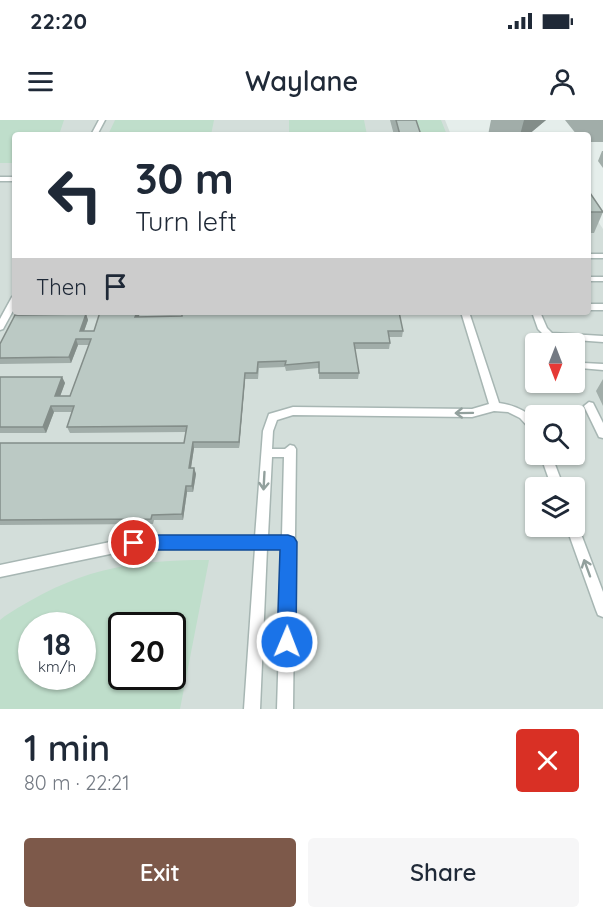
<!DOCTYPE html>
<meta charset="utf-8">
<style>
:root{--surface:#fff;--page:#f6f6f7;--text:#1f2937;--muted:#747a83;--accent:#7d594a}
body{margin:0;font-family:Quicksand,sans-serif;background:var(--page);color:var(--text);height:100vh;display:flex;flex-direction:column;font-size:22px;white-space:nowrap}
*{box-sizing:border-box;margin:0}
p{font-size:20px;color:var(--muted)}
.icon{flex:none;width:33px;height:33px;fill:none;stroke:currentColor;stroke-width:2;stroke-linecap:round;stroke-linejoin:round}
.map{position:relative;height:589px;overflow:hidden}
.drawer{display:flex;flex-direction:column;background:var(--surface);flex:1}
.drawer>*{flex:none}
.banner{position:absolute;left:12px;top:12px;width:579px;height:183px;border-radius:6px;box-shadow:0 2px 4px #0004;background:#fff;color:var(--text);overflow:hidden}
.needle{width:39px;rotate:180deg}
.fabs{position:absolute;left:525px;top:213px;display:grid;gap:12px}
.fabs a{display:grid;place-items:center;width:60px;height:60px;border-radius:6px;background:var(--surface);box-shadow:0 2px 4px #0004;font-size:30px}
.speed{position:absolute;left:18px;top:492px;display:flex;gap:12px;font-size:30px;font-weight:700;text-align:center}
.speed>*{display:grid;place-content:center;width:78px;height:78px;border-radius:50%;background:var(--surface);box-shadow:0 2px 4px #0004;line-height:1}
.speed small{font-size:15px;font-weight:400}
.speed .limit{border:3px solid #111;border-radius:9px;background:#fff;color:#111}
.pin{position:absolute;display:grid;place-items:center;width:51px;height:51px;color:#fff;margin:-26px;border:3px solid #fff;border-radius:50%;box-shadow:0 2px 6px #0007}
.me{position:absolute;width:66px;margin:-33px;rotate:1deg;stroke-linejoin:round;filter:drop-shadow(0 0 4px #0008)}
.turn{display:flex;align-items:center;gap:21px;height:126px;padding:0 24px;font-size:27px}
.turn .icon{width:78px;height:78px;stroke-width:2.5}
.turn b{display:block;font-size:42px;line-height:51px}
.then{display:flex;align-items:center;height:57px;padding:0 24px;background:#0003;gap:12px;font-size:22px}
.round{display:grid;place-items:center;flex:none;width:63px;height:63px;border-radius:6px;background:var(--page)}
.summary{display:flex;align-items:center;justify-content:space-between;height:102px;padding:0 24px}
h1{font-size:36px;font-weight:600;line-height:45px}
.primary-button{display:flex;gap:12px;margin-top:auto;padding:12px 24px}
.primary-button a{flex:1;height:69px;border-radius:6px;background:var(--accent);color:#fff;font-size:24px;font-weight:600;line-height:69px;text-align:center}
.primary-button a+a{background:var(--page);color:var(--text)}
.status{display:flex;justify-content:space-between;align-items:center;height:42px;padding:0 30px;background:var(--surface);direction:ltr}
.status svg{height:16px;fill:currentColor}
header{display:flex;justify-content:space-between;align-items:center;height:78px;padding:0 24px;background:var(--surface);font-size:27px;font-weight:600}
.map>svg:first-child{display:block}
.built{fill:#d3deda;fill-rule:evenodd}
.green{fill:#bfdecb;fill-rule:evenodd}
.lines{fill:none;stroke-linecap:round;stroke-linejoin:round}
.service-casing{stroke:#a7b6b3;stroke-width:3}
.service{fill:#fff;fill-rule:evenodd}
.wall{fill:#a1ada9}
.shaded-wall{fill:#838d89}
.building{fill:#bbc9c4;stroke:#838d89;stroke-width:1.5}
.oneway{stroke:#92a09d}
.route{fill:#1a73e8;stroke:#114b97;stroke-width:1.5}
</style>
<div class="status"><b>22:20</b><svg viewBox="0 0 49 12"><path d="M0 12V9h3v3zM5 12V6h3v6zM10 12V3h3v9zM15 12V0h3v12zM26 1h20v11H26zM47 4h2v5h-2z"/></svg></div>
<header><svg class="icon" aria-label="menu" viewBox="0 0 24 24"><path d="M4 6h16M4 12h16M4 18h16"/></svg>Waylane<svg class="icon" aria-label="person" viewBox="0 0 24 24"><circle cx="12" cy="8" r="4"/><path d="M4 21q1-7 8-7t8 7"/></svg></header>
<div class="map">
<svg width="603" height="589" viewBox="0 0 603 589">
<rect width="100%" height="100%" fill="#e5eeeb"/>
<path class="built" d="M0 0H445L451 15H15V192H588V86L603 109V589H0ZM536 224H574V262H536ZM536 296H574V334H536ZM536 368H574V406H536ZM32 506H82V556H32ZM122 506H172V556H122Z"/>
<g class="green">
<polygon points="0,0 64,0 59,15 15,15 15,43 0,43"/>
<polygon points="115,0 214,0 211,15 108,15"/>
<polygon points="289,0 364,0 367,15 289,15"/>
<polygon points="413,0 441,0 447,15 417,15"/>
<path d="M209 440 180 589H0V500L5 496C76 450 126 440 209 440ZM32 506H82V556H32ZM122 506H172V556H122Z"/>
</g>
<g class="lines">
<g class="service-casing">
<g id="service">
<polygon points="99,0 105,0 97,15 91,15"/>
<rect x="0" y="57" width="15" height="4"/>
<rect x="588" y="134" width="15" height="4"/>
<rect x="588" y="157" width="15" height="4"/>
<polygon points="15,176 15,187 3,209 0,210 0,199 12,177"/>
<rect x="588" y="184" width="15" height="6"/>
<path d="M461 192H469L499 283C513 285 525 290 536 300V312L532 311 520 298 508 292 494 291 472 297 293 295 277 300 273 311 272 329H285L290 325 294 326 296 329 293 589H277L282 428H267L260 589H244L255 428 134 429 0 457V445L134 417H255L263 311 269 294 293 287 472 289 489 284ZM272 337H284L282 416H268Z"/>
<polygon points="532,192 540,192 547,208 552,213 603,216 603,222 547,218 538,209"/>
<polygon points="583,243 603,244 603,250 580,248 578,246 580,244"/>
<polygon points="589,282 593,283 603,303 603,318 599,317 584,286"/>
<polygon points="540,334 551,334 564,368 552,368"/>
<polygon points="574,401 578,406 603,472 603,497 598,495 596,490 566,406 574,406"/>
</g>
</g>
<use href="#service" class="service"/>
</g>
<g class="wall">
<polygon points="390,0 416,0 421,15 394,15"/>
<polygon points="491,0 546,0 528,15 488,15"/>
<polygon points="565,0 603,0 603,22 588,22 588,15 577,15"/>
<polygon points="602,31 603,31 603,48 598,41"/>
<polygon points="588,70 603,92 594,113 588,113"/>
<polygon points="100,192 140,192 139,197 403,211 402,217 389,217 390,223 389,229 355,229 359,253 358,259 319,259 319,248 286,251 285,247 259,248 258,259 245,259 239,328 194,328 191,348 194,348 196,354 193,372 187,372 183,400 154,400 153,404 0,405 0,323 184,323 186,312 70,313 67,307 72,292 54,292 46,313 0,313 0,257 62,257 65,263 60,276 70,276 89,225 78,225 71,243 0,244 0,224 86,194 88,200 84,211 94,211"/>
<polygon points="603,259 603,286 596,271"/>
</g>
<g class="shaded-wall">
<polygon points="524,0 546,0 528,15 520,15"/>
<polygon points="137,192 140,192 137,203 135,197"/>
<polygon points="86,194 88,200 82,217 80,211"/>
<polygon points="76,219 78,225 71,243 69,237"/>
<polygon points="245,253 245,259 239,328 239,322"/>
<polygon points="62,257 65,263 58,282 55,276"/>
<polygon points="51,286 54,292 46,313 43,307"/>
<polygon points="193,322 194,328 190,354 189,348"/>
<polygon points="194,348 196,354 193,372 192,366"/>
<polygon points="186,366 187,372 183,400 182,394"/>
</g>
<g class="building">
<polygon points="396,0 416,0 421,15 400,15"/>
<polygon points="588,70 603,92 588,92"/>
<polygon points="100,192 137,192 135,197 182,196 182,192 399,192 403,211 388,211 390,223 354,223 359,253 319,253 319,242 285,245 286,241 258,242 257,253 245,253 239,322 193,322 189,348 194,348 192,366 186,366 182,394 152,395 151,399 0,400 0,323 184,323 187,306 67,307 74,286 51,286 43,307 0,307 0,257 62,257 55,276 70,276 91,219 76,219 69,237 0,238 0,224 15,195 86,194 80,211 94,211"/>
</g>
<defs><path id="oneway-shaft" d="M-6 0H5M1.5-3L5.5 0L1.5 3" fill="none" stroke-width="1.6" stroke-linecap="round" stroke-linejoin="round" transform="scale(1.5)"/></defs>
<g class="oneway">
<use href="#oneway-shaft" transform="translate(464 293) rotate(179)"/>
<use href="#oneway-shaft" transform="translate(264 361) rotate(93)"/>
<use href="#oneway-shaft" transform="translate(587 448) rotate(-110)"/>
</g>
<polygon class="route" points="134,415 288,415 294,417 297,422 296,522 293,529 287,531 280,529 277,522 280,430 134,430 128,428 126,423 128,417"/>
</svg>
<div class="fabs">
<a><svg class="needle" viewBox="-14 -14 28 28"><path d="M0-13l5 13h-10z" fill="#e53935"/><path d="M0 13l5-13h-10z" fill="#747a83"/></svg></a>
<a><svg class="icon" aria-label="search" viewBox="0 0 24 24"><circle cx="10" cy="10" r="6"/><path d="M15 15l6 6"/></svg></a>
<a><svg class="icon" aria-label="layers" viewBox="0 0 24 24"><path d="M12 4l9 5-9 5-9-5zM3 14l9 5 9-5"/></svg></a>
</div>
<div class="speed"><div>18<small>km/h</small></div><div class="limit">20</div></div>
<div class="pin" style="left:134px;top:423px;background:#d93025"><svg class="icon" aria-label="arrive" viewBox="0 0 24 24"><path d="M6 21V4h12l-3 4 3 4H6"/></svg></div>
<svg class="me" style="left:287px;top:522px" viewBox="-20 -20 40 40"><circle r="17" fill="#1a73e8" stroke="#fff" stroke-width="3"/><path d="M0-11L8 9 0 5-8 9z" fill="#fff"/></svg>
<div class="banner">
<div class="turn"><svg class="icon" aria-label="left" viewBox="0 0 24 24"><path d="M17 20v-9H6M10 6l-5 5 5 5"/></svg><div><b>30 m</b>Turn left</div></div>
<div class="then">Then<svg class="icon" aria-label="arrive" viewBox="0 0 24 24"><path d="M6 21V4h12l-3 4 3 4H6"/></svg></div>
</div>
</div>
<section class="drawer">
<div class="summary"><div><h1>1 min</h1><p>80 m · 22:21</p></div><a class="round" style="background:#d93025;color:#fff"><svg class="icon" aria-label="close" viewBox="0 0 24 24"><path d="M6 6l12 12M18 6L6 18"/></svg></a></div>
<div class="primary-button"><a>Exit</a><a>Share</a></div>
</section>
